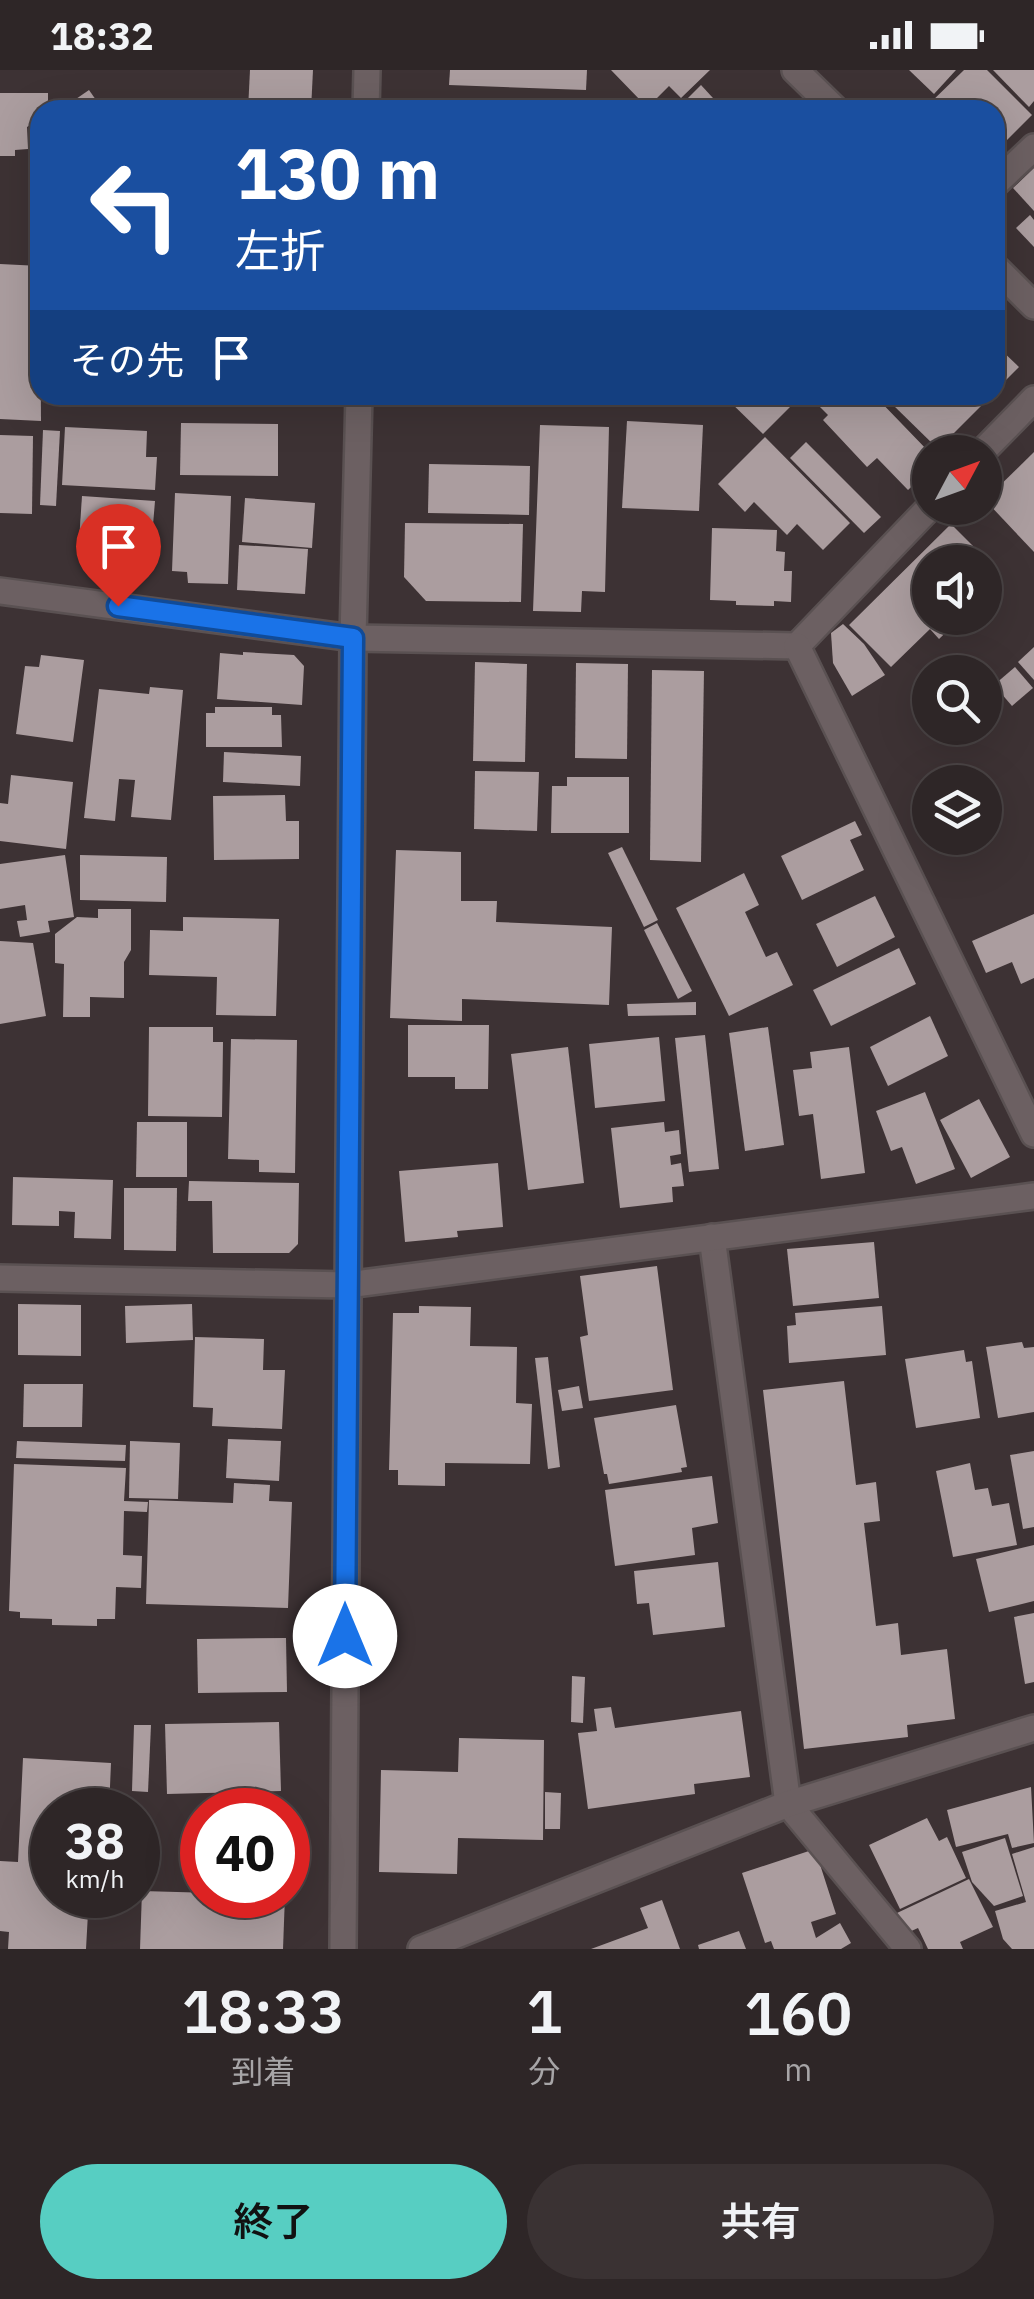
<!DOCTYPE html>
<html lang="ja">
<meta charset="utf-8">
<style>
:root{--surface:#2e2627;--page:#3a3233;--text:#f1f3f6;--muted:#a7a5a7;--line:#494344;--accent:#57cec2}
body{margin:0;font-family:"IBM Plex Sans","Noto Sans JP",sans-serif;background:var(--page);color:var(--text);height:100vh;display:flex;flex-direction:column;font-size:38px;white-space:nowrap}
*{box-sizing:border-box;margin:0}
p{font-size:32px;color:var(--muted)}
.icon{flex:none;width:55px;height:55px;fill:none;stroke:currentColor;stroke-width:2;stroke-linecap:round;stroke-linejoin:round}
.map{position:relative;height:1879px;overflow:hidden}
.panel{display:flex;flex-direction:column;background:var(--surface);flex:1}
.panel>*{flex:none}
.guide{position:absolute;left:30px;top:30px;width:975px;height:305px;border-radius:30px;box-shadow:0 10px 40px #0002,0 0 0 2px var(--line);background:#1a4fa0;color:#fff;overflow:hidden}
.needle{width:65px;rotate:49deg}
.controls{position:absolute;left:912px;top:365px;display:grid;gap:20px}
.controls a{display:grid;place-items:center;width:90px;height:90px;border-radius:50%;background:var(--surface);box-shadow:0 10px 40px #0002,0 0 0 2px var(--line);font-size:50px}
.speed{position:absolute;left:30px;top:1718px;display:flex;gap:20px;font-size:50px;font-weight:700;text-align:center}
.speed>*{display:grid;place-content:center;width:130px;height:130px;border-radius:50%;background:var(--surface);box-shadow:0 10px 40px #0002,0 0 0 2px var(--line);line-height:1}
.speed small{font-size:25px;font-weight:400}
.speed .limit{border:15px solid #d22;background:#fff;color:#111}
.pin{position:absolute;display:grid;place-items:center;width:85px;height:85px;color:#fff;margin:-102px -42px;border-radius:50% 50% 50% 0;rotate:-45deg;box-shadow:0 0 10px #0007}
.pin .icon{rotate:45deg}
.me{position:absolute;width:110px;margin:-55px;rotate:0deg;stroke-linejoin:round;filter:drop-shadow(0 0 8px #0008)}
.turn{display:flex;align-items:center;gap:35px;height:210px;padding:0 40px;font-size:45px}
.turn .icon{width:130px;height:130px;stroke-width:2.5}
.turn b{display:block;font-size:70px;line-height:85px}
.then{display:flex;align-items:center;height:95px;padding:0 40px;background:#0003;gap:20px;font-size:38px}
.eta{display:flex;justify-content:space-evenly;align-items:center;height:170px;text-align:center}
.eta b{font-size:60px;font-weight:600;line-height:70px}
.button{display:flex;gap:20px;margin-top:auto;padding:20px 40px}
.button a{flex:1;height:115px;border-radius:60px;background:var(--accent);color:#111;font-size:40px;font-weight:600;line-height:115px;text-align:center}
.button a+a{background:var(--page);color:var(--text)}
.status{display:flex;justify-content:space-between;align-items:center;height:70px;padding:0 50px;background:var(--surface);direction:ltr}
.status svg{height:28px;fill:currentColor}
.map>svg:first-child{display:block}
.building{fill:#ab9d9f}
.lines{fill:none;stroke-linecap:round;stroke-linejoin:round}
.street-casing{stroke:#5a5152;stroke-width:30}
.secondary-casing{stroke:#5a5152;stroke-width:30}
.street{stroke:#6c6062;stroke-width:25}
.secondary{stroke:#6c6062;stroke-width:25}
.route-casing{stroke:#114b97;stroke-width:25}
.route{stroke:#1a73e8;stroke-width:18}
</style>
<div class="status"><b>18:32</b><svg viewBox="0 0 49 12"><path d="M0 12V9h3v3zM5 12V6h3v6zM10 12V3h3v9zM15 12V0h3v12zM26 1h20v11H26zM47 4h2v5h-2z"/></svg></div>
<div class="map">
<svg width="1034" height="1879" viewBox="0 0 1034 1879">
<rect width="100%" height="100%" fill="#3d3234"/>
<g class="building">
<polygon points="250,0 313,0 311,40 248,40"/>
<polygon points="450,0 587,0 586,20 449,15"/>
<polygon points="611,0 710,0 681,28 669,16 655,30 641,31"/>
<polygon points="909,0 956,0 934,24"/>
<polygon points="964,0 987,0 1032,45 995,82 995,40 931,40 927,36"/>
<polygon points="993,0 1034,0 1034,31 1029,37"/>
<polygon points="701,15 724,40 676,40"/>
<polygon points="89,20 103,40 60,40"/>
<polygon points="0,23 48,23 48,40 40,40 40,49 27,57 28,79 15,80 15,86 0,86"/>
<polygon points="40,53 40,90 28,73 37,67 32,59"/>
<polygon points="1034,98 1034,141 1013,118"/>
<polygon points="1030,145 1034,150 1034,177 1016,158"/>
<polygon points="0,194 40,196 41,351 0,349"/>
<polygon points="995,266 1002,273 998,277 1019,297 995,321"/>
<rect x="459" y="325" width="113" height="5"/>
<polygon points="723,325 802,325 763,364"/>
<polygon points="808,325 874,325 930,383 930,399 908,420 877,388 867,397 823,350 828,345"/>
<polygon points="899,325 992,325 938,379 891,333"/>
<polygon points="627,351 703,355 699,441 622,438"/>
<polygon points="181,353 278,354 278,406 180,405"/>
<polygon points="540,355 609,357 605,522 582,521 581,542 533,541"/>
<polygon points="65,357 147,361 146,387 157,387 155,420 62,415"/>
<polygon points="43,360 60,361 56,436 40,435"/>
<polygon points="0,365 33,366 32,444 0,443"/>
<polygon points="765,367 850,453 823,480 797,454 787,465 754,432 745,442 718,414"/>
<polygon points="806,372 881,447 864,463 790,388"/>
<polygon points="1034,382 1034,482 985,430"/>
<polygon points="429,394 530,396 529,445 428,443"/>
<polygon points="175,423 231,426 228,514 188,513 187,502 172,501"/>
<polygon points="82,426 155,431 150,491 78,486"/>
<polygon points="245,428 315,433 312,478 242,472"/>
<polygon points="405,453 523,454 521,532 426,531 404,507"/>
<polygon points="951,454 989,492 930,492 930,548 961,548 939,569 930,559 891,597 849,555"/>
<polygon points="712,458 777,460 776,481 785,482 784,501 792,501 791,532 774,531 774,536 736,535 736,531 710,530"/>
<polygon points="239,475 308,479 305,524 237,520"/>
<polygon points="843,554 864,574 885,605 852,626 833,593 831,563"/>
<polygon points="1034,577 1034,610 1018,592"/>
<polygon points="243,582 294,585 304,596 302,635 217,629 220,583 243,585"/>
<polygon points="41,585 84,590 73,672 16,664 25,596 39,597"/>
<polygon points="475,592 527,594 525,692 473,691"/>
<polygon points="576,593 628,594 627,689 575,688"/>
<polygon points="1015,597 1033,618 1012,636 994,615"/>
<polygon points="652,600 704,601 701,792 650,790"/>
<polygon points="150,617 183,620 171,750 131,747 135,710 119,709 115,751 84,748 99,619 149,624"/>
<polygon points="215,637 272,637 272,645 281,645 282,677 206,677 206,643 215,643"/>
<polygon points="224,682 301,686 300,716 223,712"/>
<polygon points="475,701 539,702 537,761 474,759"/>
<polygon points="11,705 73,712 66,779 0,771 0,733 8,734"/>
<polygon points="567,707 629,707 629,763 551,763 552,716 567,716"/>
<polygon points="285,725 286,751 299,751 299,789 214,790 213,726"/>
<polygon points="855,751 862,765 850,770 864,800 802,830 781,786"/>
<polygon points="622,777 658,850 644,857 608,783"/>
<polygon points="396,780 461,782 461,831 497,831 496,852 612,857 609,935 462,929 462,951 390,948"/>
<polygon points="65,785 74,847 48,851 50,862 20,867 17,851 27,850 25,835 0,839 0,794"/>
<polygon points="80,785 167,787 166,832 80,830"/>
<polygon points="744,803 759,835 745,842 766,887 777,882 793,915 729,946 676,838"/>
<polygon points="875,826 895,867 837,897 816,854"/>
<polygon points="98,839 131,839 131,880 124,892 124,928 90,927 90,947 63,947 64,894 55,893 55,864 77,847 98,848"/>
<polygon points="1034,844 1034,908 1021,914 1012,892 986,903 972,871"/>
<polygon points="183,847 279,849 276,946 216,945 217,907 149,905 150,860 183,861"/>
<polygon points="657,853 692,921 678,929 644,860"/>
<polygon points="0,871 33,873 46,946 0,954"/>
<polygon points="899,878 916,914 831,956 813,920"/>
<polygon points="696,932 696,945 628,946 627,934"/>
<polygon points="930,946 948,986 888,1016 870,977"/>
<polygon points="408,955 489,955 488,1019 455,1019 455,1007 408,1007"/>
<polygon points="149,957 213,957 213,972 223,972 222,1047 148,1046"/>
<polygon points="768,957 784,1075 745,1081 729,963"/>
<polygon points="705,965 719,1099 689,1102 675,968"/>
<polygon points="659,967 665,1031 595,1038 589,974"/>
<polygon points="231,969 297,970 295,1103 259,1102 259,1090 228,1089"/>
<polygon points="568,977 584,1113 528,1120 511,984"/>
<polygon points="849,977 865,1103 821,1109 813,1044 799,1046 793,1000 812,998 810,982"/>
<polygon points="925,1022 955,1099 916,1114 902,1077 891,1081 876,1041"/>
<polygon points="979,1029 1010,1087 971,1108 940,1050"/>
<polygon points="137,1052 187,1052 187,1107 136,1107"/>
<polygon points="664,1052 665,1062 679,1060 681,1084 670,1086 671,1095 681,1093 684,1116 672,1117 673,1132 620,1138 611,1058"/>
<polygon points="498,1093 503,1157 457,1161 458,1167 405,1172 399,1101"/>
<polygon points="13,1107 113,1110 111,1169 74,1168 75,1142 59,1141 59,1156 12,1155"/>
<polygon points="189,1111 299,1113 298,1174 289,1183 213,1183 212,1131 188,1131"/>
<polygon points="124,1118 177,1118 176,1181 124,1180"/>
<polygon points="874,1172 879,1228 793,1236 787,1179"/>
<polygon points="657,1196 673,1320 589,1331 580,1267 588,1265 580,1206"/>
<polygon points="18,1234 81,1235 81,1286 18,1285"/>
<polygon points="192,1234 193,1270 126,1273 125,1236"/>
<polygon points="419,1236 471,1237 470,1276 517,1277 516,1333 532,1334 530,1394 445,1393 445,1416 398,1415 398,1400 389,1400 393,1243 419,1243"/>
<polygon points="882,1236 886,1285 789,1293 787,1256 796,1255 795,1243"/>
<polygon points="195,1267 264,1269 263,1300 285,1300 282,1359 212,1356 213,1338 193,1337"/>
<polygon points="1022,1272 1024,1278 1034,1277 1034,1342 998,1348 986,1277"/>
<polygon points="964,1280 966,1292 972,1291 980,1348 916,1358 905,1289"/>
<polygon points="548,1287 560,1397 548,1399 535,1288"/>
<polygon points="844,1311 856,1415 876,1412 880,1451 864,1453 876,1556 898,1553 901,1585 947,1579 955,1649 907,1655 908,1667 804,1679 763,1320"/>
<polygon points="24,1314 83,1314 82,1357 23,1357"/>
<polygon points="579,1316 583,1338 562,1341 558,1320"/>
<polygon points="676,1335 687,1397 681,1398 682,1402 609,1414 607,1404 604,1404 594,1348"/>
<polygon points="228,1369 281,1371 279,1411 226,1408"/>
<polygon points="17,1371 126,1375 125,1391 16,1388"/>
<polygon points="130,1371 180,1373 178,1429 129,1428"/>
<polygon points="1034,1381 1034,1457 1023,1459 1010,1385"/>
<polygon points="970,1393 975,1420 988,1418 992,1436 1009,1433 1017,1475 953,1487 936,1401"/>
<polygon points="14,1394 126,1398 124,1431 148,1432 147,1442 124,1441 123,1485 142,1486 141,1518 116,1517 115,1549 97,1549 97,1556 52,1555 52,1549 20,1548 20,1542 9,1541"/>
<polygon points="712,1406 718,1453 692,1458 695,1485 615,1496 605,1420"/>
<polygon points="234,1413 270,1415 269,1431 292,1432 288,1538 146,1534 149,1430 233,1433"/>
<polygon points="1034,1475 1034,1531 989,1542 976,1489"/>
<polygon points="718,1492 725,1557 653,1565 649,1533 637,1534 634,1501"/>
<polygon points="1034,1543 1034,1612 1025,1614 1014,1547"/>
<polygon points="286,1568 287,1622 198,1623 197,1569"/>
<polygon points="572,1606 585,1607 583,1653 571,1652"/>
<polygon points="611,1637 615,1658 741,1641 750,1707 694,1714 695,1724 588,1739 578,1663 597,1661 594,1639"/>
<polygon points="279,1652 281,1721 167,1724 165,1654"/>
<polygon points="134,1655 151,1655 148,1722 132,1721"/>
<polygon points="459,1668 544,1670 543,1770 458,1768 457,1804 379,1802 381,1700 458,1702"/>
<polygon points="23,1688 111,1693 109,1740 52,1740 52,1825 89,1825 86,1879 8,1879 9,1862 0,1861 0,1791 18,1792"/>
<polygon points="1031,1717 1034,1773 1012,1778 1008,1764 956,1777 947,1740"/>
<polygon points="545,1722 561,1723 560,1759 545,1759"/>
<polygon points="927,1748 939,1771 947,1767 966,1808 900,1839 869,1775"/>
<polygon points="1005,1768 1023,1826 994,1836 972,1812 962,1782"/>
<polygon points="1034,1777 1034,1879 1012,1879 1003,1869 995,1841 1026,1832 1012,1784"/>
<polygon points="815,1779 836,1844 811,1852 816,1868 840,1853 851,1873 841,1879 774,1879 771,1871 765,1873 742,1803"/>
<polygon points="969,1809 993,1857 960,1872 963,1879 928,1879 918,1858 907,1863 897,1843"/>
<polygon points="142,1821 285,1825 283,1879 140,1879"/>
<polygon points="662,1830 680,1879 591,1879 648,1858 640,1838"/>
<polygon points="739,1861 746,1879 699,1879 698,1875"/>
</g>
<g class="lines">
<g class="street-casing">
<g id="street">
<polyline points="995,114 1034,77"/>
<polyline points="982,382 1034,329"/>
<polyline points="0,521 353,568 797,576 930,437"/>
<polyline points="797,576 1034,1064"/>
<polyline points="712,1167 788,1734 908,1879"/>
<polyline points="0,1208 347,1215 1034,1126"/>
</g>
</g>
<g class="secondary-casing">
<g id="secondary">
<polyline points="795,0 836,40"/>
<polyline points="366,40 367,0"/>
<polyline points="995,197 1034,236"/>
<polyline points="343,1879 353,568 359,325"/>
<polyline points="421,1879 788,1734 1034,1658"/>
</g>
</g>
<use href="#street" class="street"/>
<use href="#secondary" class="secondary"/>
</g>
<g class="lines">
<g class="route-casing">
<polyline id="route" points="118,536 353,568 345,1566"/>
</g>
<use href="#route" class="route"/>
</g>
</svg>
<div class="controls">
<a><svg class="needle" viewBox="-14 -14 28 28"><path d="M0-13l5 13h-10z" fill="#e53935"/><path d="M0 13l5-13h-10z" fill="#a7a5a7"/></svg></a>
<a><svg class="icon" aria-label="sound" viewBox="0 0 24 24"><path d="M4 9h4l5-4v14l-5-4H4zM17 9q2 3 0 6"/></svg></a>
<a><svg class="icon" aria-label="search" viewBox="0 0 24 24"><circle cx="10" cy="10" r="6"/><path d="M15 15l6 6"/></svg></a>
<a><svg class="icon" aria-label="layers" viewBox="0 0 24 24"><path d="M12 4l9 5-9 5-9-5zM3 14l9 5 9-5"/></svg></a>
</div>
<div class="speed"><div>38<small>km/h</small></div><div class="limit">40</div></div>
<div class="pin" style="left:118px;top:536px;background:#d93025"><svg class="icon" aria-label="arrive" viewBox="0 0 24 24"><path d="M6 21V4h12l-3 4 3 4H6"/></svg></div>
<svg class="me" style="left:345px;top:1566px" viewBox="-20 -20 40 40"><circle r="19" fill="#fff"/><path d="M0-13L10 11 0 6-10 11z" fill="#1a73e8"/></svg>
<div class="guide">
<div class="turn"><svg class="icon" aria-label="left" viewBox="0 0 24 24"><path d="M17 20v-9H6M10 6l-5 5 5 5"/></svg><div><b>130 m</b>左折</div></div>
<div class="then">その先<svg class="icon" aria-label="arrive" viewBox="0 0 24 24"><path d="M6 21V4h12l-3 4 3 4H6"/></svg></div>
</div>
</div>
<section class="panel">
<div class="eta">
<div><b>18:33</b><p>到着</p></div>
<div><b>1</b><p>分</p></div>
<div><b>160</b><p>m</p></div>
</div>
<div class="button"><a>終了</a><a>共有</a></div>
</section>
